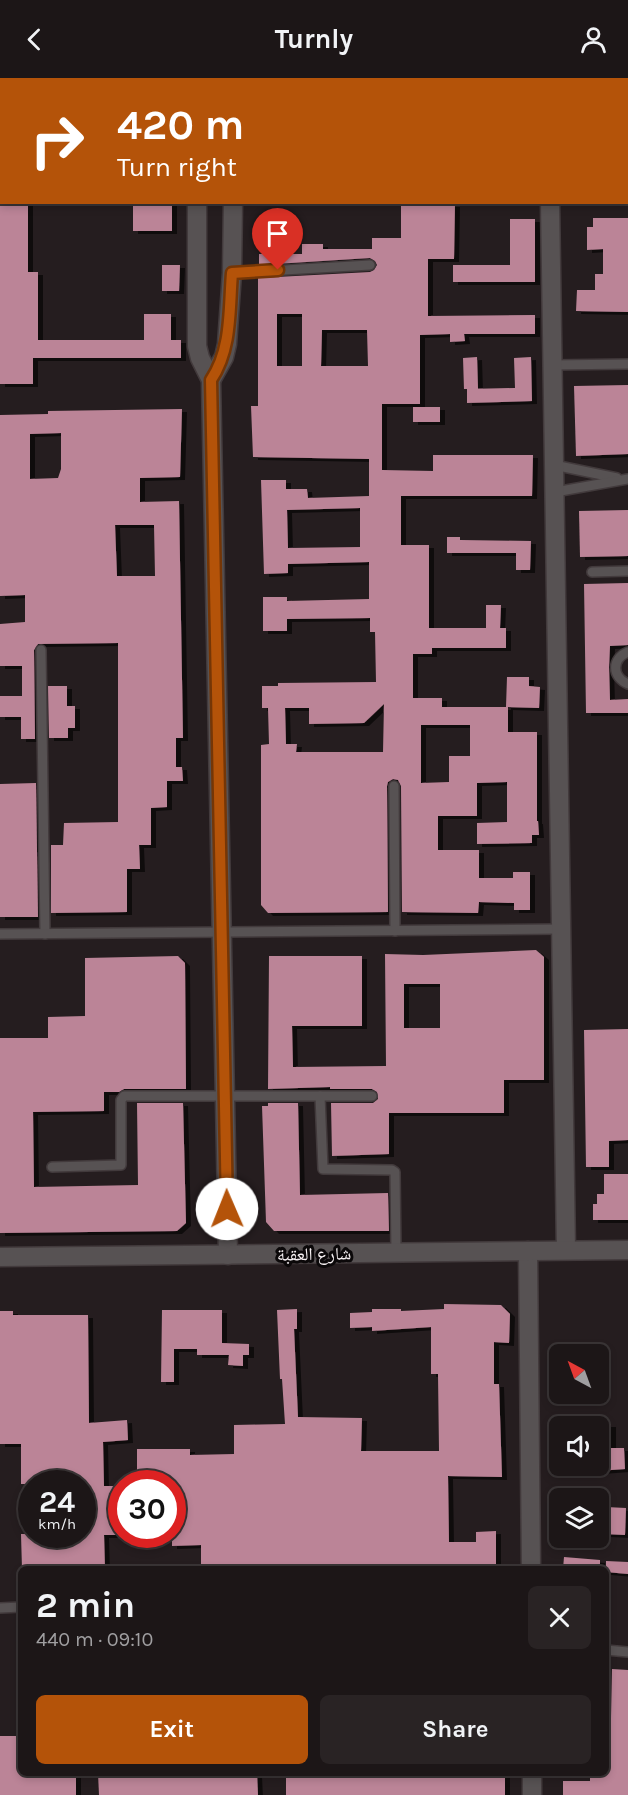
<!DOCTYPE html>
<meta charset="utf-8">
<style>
:root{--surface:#1c1617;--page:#292324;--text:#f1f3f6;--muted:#a09fa1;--line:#3a3536;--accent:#b45309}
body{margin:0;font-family:Karla,"Noto Naskh Arabic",sans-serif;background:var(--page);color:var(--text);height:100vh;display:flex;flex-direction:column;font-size:22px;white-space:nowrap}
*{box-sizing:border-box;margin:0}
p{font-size:20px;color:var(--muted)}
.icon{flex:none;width:33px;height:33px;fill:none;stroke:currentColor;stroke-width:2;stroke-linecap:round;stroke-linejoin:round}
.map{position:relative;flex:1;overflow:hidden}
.side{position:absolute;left:18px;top:1488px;width:591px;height:210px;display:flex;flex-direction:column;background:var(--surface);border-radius:9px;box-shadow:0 3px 9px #0003,0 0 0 2px var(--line)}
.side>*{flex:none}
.hud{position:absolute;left:0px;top:0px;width:628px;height:126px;box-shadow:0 3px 9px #0003,0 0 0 2px var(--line);background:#b45309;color:#fff;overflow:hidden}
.needle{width:39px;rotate:319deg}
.buttons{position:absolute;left:549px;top:1266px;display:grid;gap:12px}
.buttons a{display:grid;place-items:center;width:60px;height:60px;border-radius:9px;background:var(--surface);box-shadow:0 3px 9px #0003,0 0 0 2px var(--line);font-size:30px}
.speed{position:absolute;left:18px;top:1392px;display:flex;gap:12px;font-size:30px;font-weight:700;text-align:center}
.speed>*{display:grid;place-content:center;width:78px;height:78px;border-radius:50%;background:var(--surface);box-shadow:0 3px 9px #0003,0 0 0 2px var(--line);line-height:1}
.speed small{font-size:15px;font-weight:400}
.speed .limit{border:9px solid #d22;background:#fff;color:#111}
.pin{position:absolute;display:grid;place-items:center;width:51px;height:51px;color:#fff;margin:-62px -26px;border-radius:50% 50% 50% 0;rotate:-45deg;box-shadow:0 0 6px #0007}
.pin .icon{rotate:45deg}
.me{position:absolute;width:66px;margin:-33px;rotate:359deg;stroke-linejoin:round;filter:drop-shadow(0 0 4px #0008)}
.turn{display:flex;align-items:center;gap:21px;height:126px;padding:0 18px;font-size:27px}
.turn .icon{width:78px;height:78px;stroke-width:2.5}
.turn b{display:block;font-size:42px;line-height:51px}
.round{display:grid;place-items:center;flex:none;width:63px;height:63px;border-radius:9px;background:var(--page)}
.head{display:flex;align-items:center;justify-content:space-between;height:102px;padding:0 18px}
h1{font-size:36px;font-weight:700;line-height:45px}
.cta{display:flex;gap:12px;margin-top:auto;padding:12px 18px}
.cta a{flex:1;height:69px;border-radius:9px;background:var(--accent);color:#fff;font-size:24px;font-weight:700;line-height:69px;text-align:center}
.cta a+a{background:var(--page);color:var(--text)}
header{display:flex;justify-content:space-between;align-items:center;height:78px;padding:0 18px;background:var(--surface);font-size:27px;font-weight:700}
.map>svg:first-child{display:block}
.building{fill:#bb8497;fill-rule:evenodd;filter:url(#shadow)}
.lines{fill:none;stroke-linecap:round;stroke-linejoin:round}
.service-casing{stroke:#423a3c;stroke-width:12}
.minor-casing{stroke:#423a3c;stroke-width:21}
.tertiary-casing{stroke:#423a3c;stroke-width:21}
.service{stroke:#575253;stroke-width:9}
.minor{stroke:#575253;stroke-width:18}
.tertiary{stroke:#575253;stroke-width:18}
.route-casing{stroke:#753606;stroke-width:15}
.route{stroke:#b45309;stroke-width:10}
.labels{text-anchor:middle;stroke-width:6;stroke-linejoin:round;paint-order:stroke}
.street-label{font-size:18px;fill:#f5eff1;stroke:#0b0809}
</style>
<header><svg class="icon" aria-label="back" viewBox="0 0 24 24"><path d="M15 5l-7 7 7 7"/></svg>Turnly<svg class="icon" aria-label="person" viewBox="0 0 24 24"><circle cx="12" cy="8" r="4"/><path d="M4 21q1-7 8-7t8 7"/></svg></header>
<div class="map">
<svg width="628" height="1717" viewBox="0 0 628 1717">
<defs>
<filter id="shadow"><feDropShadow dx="5" dy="3" stdDeviation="0" flood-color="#0009"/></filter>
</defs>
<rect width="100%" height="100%" fill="#251d1f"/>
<g class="building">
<rect x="133" y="124" width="39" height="29"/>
<polygon points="0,125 28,125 28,194 38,194 38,262 144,262 144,236 171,236 171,262 181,262 181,280 33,280 33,306 0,306"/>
<path d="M401 125 455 126 454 181H428V238L535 237V256H464L465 263 450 264V256L420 257V326H382V392L433 393V377H533L532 418H401V467H429V550H486V527H501L500 550H506V570H432V576H413V620H442V629H508V654H537V743H538L539 757H532V765L477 766V745L507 744V704L477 705V738H438V772H479V800H513V794H530V832H514V825L479 824 478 835 402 834 401 708 398 702 393 701 388 704 387 708 388 834 268 835 261 827V667L269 666 268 630H262V608H278V605L376 604 375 554H370V540L287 541V553H263V519H287V523L369 521V484L288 486V495L264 496 261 402H286V411H307L308 420 369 418V381L253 379 251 328H258V200L370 194 374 192 377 187 375 183 370 180 259 187V176H302V166H323V171H372V160H401ZM277 236H302V288H277ZM322 252H367L368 288H321ZM360 430V469L288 470 287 432ZM384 626 383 674H296L297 666H286L285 630H309V646L364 645ZM421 647H470V678H449V704L421 705Z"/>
<polygon points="593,140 628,140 628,234 576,233 577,212 595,212 595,196 603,196 603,171 587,172 587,149 593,149"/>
<polygon points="510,141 535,141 535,204 453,204 453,187 510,187"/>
<polygon points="162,187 180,187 179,213 162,213"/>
<polygon points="477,279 478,311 464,311 463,280"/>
<polygon points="531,279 532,323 467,325 467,311 515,310 514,280"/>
<polygon points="628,307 628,376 576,378 574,308"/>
<rect x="413" y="329" width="27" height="15"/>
<path d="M182 331 180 399 140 400V424L179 423 183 660H176V689H182L183 703H167V729L151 730V767H139L140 791H127V834L51 835V767H63L64 745 118 744V565L38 566 34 572 35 661H21V639H0V618H22V588H0V546L25 544V517L0 518V337L48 336V333ZM61 355V391L58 400 30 401V356ZM115 447H154L155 498H117Z"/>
<polygon points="628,432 628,478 580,479 579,433"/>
<polygon points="447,459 460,459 460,462 531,463 530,492 516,492 516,475 447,475"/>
<polygon points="628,505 628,567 610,568 609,589 610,622 628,621 628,635 586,635 584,506"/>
<polygon points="507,599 529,599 529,608 540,609 539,630 506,629"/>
<polygon points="48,608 67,608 67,628 75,628 75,650 68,650 68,660 49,660"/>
<polygon points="36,705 38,839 0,839 0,706"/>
<path d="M536 872 544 879V1002H504V1035H389V1076L332 1078 331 1025H373L378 1021 377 1014 372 1011H330V1009L268 1011 269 878H362V948H292L293 989 386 988 385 876 423 877ZM404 906H440V950H404Z"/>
<polygon points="178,878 185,885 186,1011 124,1011 119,1014 104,1014 104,1033 33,1034 34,1109 138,1107 137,1025 183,1025 186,1145 177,1153 0,1155 0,960 48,960 48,939 85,938 85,880"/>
<polygon points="628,951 628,1062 609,1063 609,1089 586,1089 584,952"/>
<polygon points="268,1025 298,1025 300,1117 388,1115 389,1153 274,1153 266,1144 262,1028 268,1028"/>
<polygon points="604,1096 628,1096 628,1142 593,1142 593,1126 597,1126 597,1116 604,1116"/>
<polygon points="444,1226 501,1227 510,1236 509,1265 494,1264 494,1306 499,1306 502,1399 448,1398 449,1464 476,1464 476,1454 496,1453 496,1491 286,1489 286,1491 201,1491 201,1467 172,1468 172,1406 165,1406 165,1396 137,1397 137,1371 190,1371 190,1377 234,1376 234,1347 285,1346 282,1301 280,1301 277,1232 297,1231 297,1251 294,1251 298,1339 362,1340 361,1373 439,1373 438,1296 431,1296 431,1249 372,1253 372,1249 350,1250 350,1235 372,1234 372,1231 401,1231 401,1233 444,1231"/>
<polygon points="162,1232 222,1232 222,1265 249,1266 249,1277 243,1277 243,1288 228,1287 229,1277 197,1277 197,1271 174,1271 174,1304 161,1304"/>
<polygon points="0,1233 13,1233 13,1237 88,1237 89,1345 127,1342 128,1362 103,1364 104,1408 122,1408 122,1457 104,1457 105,1491 22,1491 21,1456 82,1456 82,1406 21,1406 21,1366 0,1366"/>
<polygon points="598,1346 611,1346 611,1370 624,1370 625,1391 598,1393"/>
<polygon points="606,1429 626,1430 625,1457 605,1456"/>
<polygon points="564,1479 600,1482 600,1491 563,1491"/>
<polygon points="606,1483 628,1484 628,1496 606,1494"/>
<polygon points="612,1591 628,1592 628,1717 563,1717 563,1703 590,1703 590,1695 606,1695 606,1640 611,1640"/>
<polygon points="0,1658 21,1658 21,1695 76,1695 76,1717 0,1717"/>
<polygon points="98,1695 257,1695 258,1717 99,1717"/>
<rect x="286" y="1695" width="219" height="22"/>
</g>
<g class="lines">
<g class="service-casing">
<g id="service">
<polyline points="479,0 479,2"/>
<polyline points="510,0 510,2"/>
<polyline points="627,45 628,45"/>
<polyline points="232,195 370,187"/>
<polyline points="553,287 628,286"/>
<polyline points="554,387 617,400"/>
<polyline points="555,414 628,401"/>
<polyline points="592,494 628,493"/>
<polyline points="41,572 45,856"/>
<path d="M628 574C611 581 612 599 628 606"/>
<polyline points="394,708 395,853"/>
<polyline points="0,856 561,851"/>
<polyline points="320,1018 323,1091 392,1092 395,1094 396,1175"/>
<polyline points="52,1089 121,1087 121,1022 124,1018 372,1018"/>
<polyline points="0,1530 21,1529"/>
<polyline points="606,1572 628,1574"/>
</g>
</g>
<g class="minor-casing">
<g id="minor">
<polyline points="195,0 195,2"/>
<polyline points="549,0 549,2"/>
<polyline points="230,2 230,0"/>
<polyline points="197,124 197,268 200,280 211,302 228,1177"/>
<polyline points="550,124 566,1172"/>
<polyline points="211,302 224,279 227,266 232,195 233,124"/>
<polyline points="528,1173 531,1491"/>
<polyline points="532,1695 532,1717"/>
</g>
</g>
<g class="tertiary-casing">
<polyline id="tertiary" points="0,1179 628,1172"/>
</g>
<use href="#service" class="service"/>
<use href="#minor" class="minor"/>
<use href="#tertiary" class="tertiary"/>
</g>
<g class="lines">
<g class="route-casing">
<path id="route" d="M227 1131 211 302C232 271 229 231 232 195L278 192"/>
</g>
<use href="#route" class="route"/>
</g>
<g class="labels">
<g class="street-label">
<text transform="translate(314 1176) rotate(-1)" y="6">شارع العقبة</text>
</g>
</g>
</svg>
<div class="buttons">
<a><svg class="needle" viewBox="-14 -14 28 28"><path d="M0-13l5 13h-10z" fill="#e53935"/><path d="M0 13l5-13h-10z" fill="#a09fa1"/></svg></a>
<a><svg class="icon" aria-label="sound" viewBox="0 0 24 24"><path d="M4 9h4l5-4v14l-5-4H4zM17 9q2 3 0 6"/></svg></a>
<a><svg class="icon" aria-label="layers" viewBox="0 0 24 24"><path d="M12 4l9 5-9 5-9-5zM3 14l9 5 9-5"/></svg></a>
</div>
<div class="speed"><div>24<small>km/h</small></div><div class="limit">30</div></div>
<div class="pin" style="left:278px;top:192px;background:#d93025"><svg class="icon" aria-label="arrive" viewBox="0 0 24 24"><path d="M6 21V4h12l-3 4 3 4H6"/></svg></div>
<svg class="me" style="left:227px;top:1131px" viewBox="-20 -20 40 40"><circle r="19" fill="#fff"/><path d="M0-13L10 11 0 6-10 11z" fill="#b45309"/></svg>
<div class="hud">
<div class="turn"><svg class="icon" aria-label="right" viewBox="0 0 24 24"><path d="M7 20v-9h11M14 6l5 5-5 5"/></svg><div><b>420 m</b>Turn right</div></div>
</div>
<section class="side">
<div class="head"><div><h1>2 min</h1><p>440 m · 09:10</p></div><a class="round"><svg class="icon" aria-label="close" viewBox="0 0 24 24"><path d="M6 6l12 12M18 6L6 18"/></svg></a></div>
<div class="cta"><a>Exit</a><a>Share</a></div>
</section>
</div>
